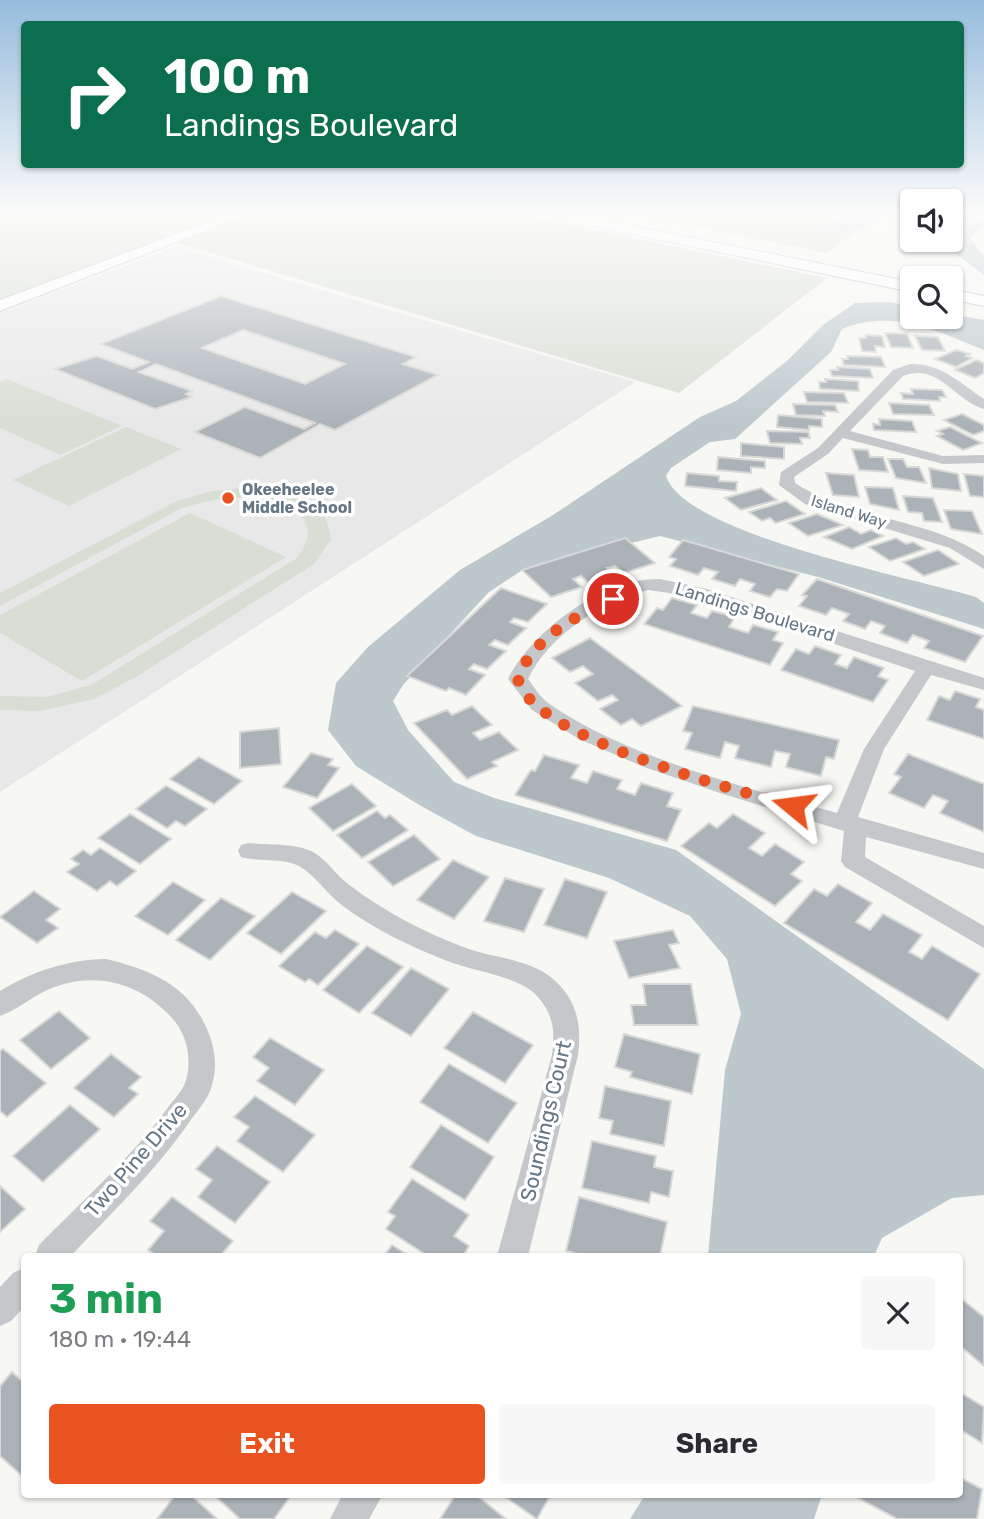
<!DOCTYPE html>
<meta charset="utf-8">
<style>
:root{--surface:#fff;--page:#f7f7f7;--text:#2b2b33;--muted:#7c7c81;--accent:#e95321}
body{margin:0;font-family:Rubik,sans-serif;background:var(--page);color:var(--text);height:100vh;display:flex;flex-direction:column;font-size:26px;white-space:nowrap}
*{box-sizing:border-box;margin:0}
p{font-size:23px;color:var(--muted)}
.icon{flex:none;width:38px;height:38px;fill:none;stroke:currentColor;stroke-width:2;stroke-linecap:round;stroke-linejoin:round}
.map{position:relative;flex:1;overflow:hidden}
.sheet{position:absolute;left:21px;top:1253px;width:942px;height:245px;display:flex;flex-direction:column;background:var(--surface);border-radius:7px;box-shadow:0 2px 5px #0004}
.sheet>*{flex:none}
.guide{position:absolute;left:21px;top:21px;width:943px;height:147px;border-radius:7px;box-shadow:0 2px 5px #0004;background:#0b6e4f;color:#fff;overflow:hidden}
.tools{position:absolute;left:900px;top:189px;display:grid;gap:14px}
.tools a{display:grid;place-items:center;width:63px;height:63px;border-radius:7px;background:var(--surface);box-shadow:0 2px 5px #0004;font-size:35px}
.pin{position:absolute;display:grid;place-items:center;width:60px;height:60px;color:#fff;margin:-30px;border:4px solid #fff;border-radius:50%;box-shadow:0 2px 7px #0007}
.me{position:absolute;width:77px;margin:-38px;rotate:286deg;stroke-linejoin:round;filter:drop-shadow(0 0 5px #0008)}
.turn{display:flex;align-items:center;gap:24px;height:147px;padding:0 28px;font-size:32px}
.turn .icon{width:91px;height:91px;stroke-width:2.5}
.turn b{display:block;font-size:49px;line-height:60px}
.round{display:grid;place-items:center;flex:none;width:74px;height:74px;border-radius:7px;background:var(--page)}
.summary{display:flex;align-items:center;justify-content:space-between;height:119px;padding:0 28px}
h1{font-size:42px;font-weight:700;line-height:52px;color:#1e9e55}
.cta{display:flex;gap:14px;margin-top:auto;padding:14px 28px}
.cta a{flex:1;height:80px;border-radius:7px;background:var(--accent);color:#fff;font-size:28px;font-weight:700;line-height:80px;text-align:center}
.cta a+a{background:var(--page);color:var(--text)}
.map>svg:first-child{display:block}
.built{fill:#e7e8e7}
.green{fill:#d8ded4}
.water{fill:#bcc8cc}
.building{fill:#abb3b9;stroke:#d8d8d6;stroke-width:2;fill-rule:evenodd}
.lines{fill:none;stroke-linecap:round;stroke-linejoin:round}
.secondary-casing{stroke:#b6bbc0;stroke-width:2}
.street{fill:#c4c8cb;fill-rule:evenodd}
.secondary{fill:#fff;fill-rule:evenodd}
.route{stroke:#e95321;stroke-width:12;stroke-dasharray:0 21.6}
.poi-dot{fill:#e95321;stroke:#fff;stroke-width:2.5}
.labels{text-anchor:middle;stroke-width:7;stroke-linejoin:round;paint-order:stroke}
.far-poi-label{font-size:16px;font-weight:bold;fill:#657685;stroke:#fff;text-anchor:start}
.far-street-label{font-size:16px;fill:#657685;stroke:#fff}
.street-label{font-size:18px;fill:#657685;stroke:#fff}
.near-street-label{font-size:21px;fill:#657685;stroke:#fff}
</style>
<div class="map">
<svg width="984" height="1519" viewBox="0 0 984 1519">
<rect width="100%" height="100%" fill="#f7f7f3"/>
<polygon class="built" points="175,247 635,382 0,792 0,313"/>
<g class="green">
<polygon points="0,213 513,213 827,278 679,393 175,242 0,308"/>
<polygon points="626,213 879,213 827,253"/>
<polygon points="7,379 122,426 60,455 0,428 0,382"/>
<polygon points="126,427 181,449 69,506 13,480"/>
<path d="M243 488C281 491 327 493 331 540L314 564 136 677 94 699 40 711 0 710V696L47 697 91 685 297 558C332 512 274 498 237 498 218 498 200 503 182 508L0 606V593L177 501 212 491Z"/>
<polygon points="190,513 286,557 82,681 0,633 0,615"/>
</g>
<g class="water">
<path d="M842 213H884C860 231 856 236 825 229Z"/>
<polygon points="960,213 984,217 984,225 970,238 984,256 984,275 952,251 944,240 950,240 950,214"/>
<path d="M888 302 912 306V317L950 314 984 320V350C937 331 892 308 842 329L831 352 735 439 710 442 671 468 666 476C685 535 916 578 976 597L984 603V629L818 577 660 536 524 569 489 592 403 685 393 701 408 730 454 782 494 798 676 850 984 1069V1195L952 1198 882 1238 874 1256H708L725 1070 741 1014 727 959 690 916 609 878 476 836 421 806 356 766 328 730 336 683 368 647 460 570 553 515 700 417 736 401 787 361 823 325 855 303Z"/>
<polygon points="645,1495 645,1494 822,1495 814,1519 630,1519"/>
</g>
<g class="building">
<path d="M221 296 416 357 403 364 438 375 335 430 320 424 260 458 195 432 245 407 304 429 315 423 156 364 139 372 192 391 186 394 192 397 155 409 55 369 97 356 132 369 149 362 101 344ZM243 330 345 364 305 384 202 348Z"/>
<polygon points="885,333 907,334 913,348 891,347"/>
<polygon points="866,335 882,336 885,347 875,346 876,352 862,351 859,338 866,338"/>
<polygon points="915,336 938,337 945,351 922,350"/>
<polygon points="956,350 970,354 966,356 972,358 956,367 935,359"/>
<polygon points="847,356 881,357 885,367 844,365 842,359 848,359"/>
<polygon points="976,360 984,363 984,373 975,378 955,370"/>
<polygon points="837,367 870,369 873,378 832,376 830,370 838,370"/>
<polygon points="825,379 858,381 859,391 820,389 819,382 826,382"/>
<polygon points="911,389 942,390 946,397 939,397 940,401 903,399 901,393 913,394"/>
<polygon points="804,392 844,393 848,403 807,402"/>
<polygon points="889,403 929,405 934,415 893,414"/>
<polygon points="793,404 835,405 838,412 823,411 825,416 796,415"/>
<polygon points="962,414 984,425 984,431 973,435 944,420"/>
<polygon points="778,415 822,419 822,427 809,426 809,430 777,427"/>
<polygon points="879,419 912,421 916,432 874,430 873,424 880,425"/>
<polygon points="950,427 982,443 963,450 937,436 943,434 937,431"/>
<polygon points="767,431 808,432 810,438 800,438 802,444 770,443"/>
<polygon points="741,443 784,447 784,459 741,456"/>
<polygon points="852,449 868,450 870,457 883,457 888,472 859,470"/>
<polygon points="718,457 765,461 765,468 751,467 751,473 717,470"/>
<polygon points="888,459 903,459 907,467 919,467 926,483 896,478"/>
<polygon points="929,468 958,474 961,491 932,488"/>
<polygon points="687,473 719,476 719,481 737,482 736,491 685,486"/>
<polygon points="826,473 854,475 859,497 833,495"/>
<polygon points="964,474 984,476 984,497 970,496"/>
<polygon points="865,487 893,488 899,510 870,504"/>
<polygon points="761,488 777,500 741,510 725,498"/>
<polygon points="903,496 933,498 942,522 924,521 922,513 908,512"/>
<polygon points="786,501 805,514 776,523 770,518 762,521 749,512"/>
<polygon points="944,510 972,511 982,534 951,529"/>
<polygon points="817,514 843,525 808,536 789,523"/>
<polygon points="849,527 861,534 871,530 883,536 852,549 824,537"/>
<polygon points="625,538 655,563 624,573 615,566 607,568 616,575 590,584 581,576 573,579 582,587 551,597 522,570"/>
<polygon points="896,538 906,544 913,542 925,549 890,561 869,547"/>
<polygon points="683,540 799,574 787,591 777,589 770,597 750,591 755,584 740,579 735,586 712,579 718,572 704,568 698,575 670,566 676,559 669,557"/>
<polygon points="938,550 959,564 924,576 903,562"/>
<polygon points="817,579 983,636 965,662 924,648 929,641 913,635 907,643 880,633 885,626 871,621 865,629 843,621 849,614 832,608 826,615 799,606 807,596 802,595"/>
<polygon points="501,588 547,604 528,622 514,618 510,622 526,628 508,645 495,640 489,645 506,651 487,669 474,664 469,669 485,675 466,695 449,688 446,691 407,676"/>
<polygon points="672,598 697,605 691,613 707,618 712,611 735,617 729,627 748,633 753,625 778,632 773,640 783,643 770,665 644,624 657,608 663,610"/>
<polygon points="590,638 682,706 641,726 632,719 621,725 600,709 618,700 612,695 598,701 575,683 593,674 583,666 570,672 552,658"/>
<polygon points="815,646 841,655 835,664 847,668 854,657 884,668 878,676 888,680 873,702 781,670 796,649 809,654"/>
<polygon points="955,691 980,699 976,707 984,710 984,739 927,720 939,696 950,700"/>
<polygon points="472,706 492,725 473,733 480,740 499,732 518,750 492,762 497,766 467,779 414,723 447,710 452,715"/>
<polygon points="693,706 839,740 834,759 826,757 821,776 786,767 790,754 775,751 771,767 735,758 739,746 725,742 720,758 685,749 692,733 683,731"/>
<polygon points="279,728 281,764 240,768 240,732"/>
<polygon points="311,753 333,759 328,765 339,768 317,798 283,787"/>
<polygon points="908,754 984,784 984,832 940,813 948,801 933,795 924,808 889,793 901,777 894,774"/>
<polygon points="544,755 579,765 571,778 587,783 593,771 622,780 617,789 635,795 641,783 673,793 667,806 681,810 667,841 515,795 531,770 535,771"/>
<polygon points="199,757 242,781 214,804 170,779"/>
<polygon points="352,784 376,806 333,831 309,808"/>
<polygon points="166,786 207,809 185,826 176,821 167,828 136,809"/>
<polygon points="377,811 385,818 390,815 408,830 362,858 337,835"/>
<polygon points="130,814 171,839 140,864 98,838"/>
<polygon points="733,814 765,833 749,848 762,856 775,844 804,862 791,874 802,881 775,906 681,846 709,823 717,828"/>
<polygon points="414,835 440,859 393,886 368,862"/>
<polygon points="100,848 136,871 117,886 110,881 97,891 67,872 79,864 71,859 83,850 91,855"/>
<polygon points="453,860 489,877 454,919 417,900"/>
<polygon points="505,878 544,889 524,932 484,921"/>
<polygon points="565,879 607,892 587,938 544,925"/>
<polygon points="173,882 205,900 168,935 135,916"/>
<polygon points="838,884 872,903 856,922 870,930 883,914 922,935 909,952 922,959 932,946 980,974 948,1020 784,923 814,889 827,896"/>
<polygon points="34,891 60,909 46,920 58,928 37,943 0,917"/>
<polygon points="292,892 326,911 281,954 247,933"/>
<polygon points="221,898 255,916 210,960 176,940"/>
<polygon points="335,930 359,944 318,985 309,979 305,982 279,966 315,932 326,938"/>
<polygon points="673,930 679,943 669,945 680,968 629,978 614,941"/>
<polygon points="367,946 403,967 359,1013 323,990"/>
<polygon points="411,968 449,989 411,1036 372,1013"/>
<polygon points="643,984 691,984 698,1025 634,1025 631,1005 646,1005"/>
<polygon points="59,1011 90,1038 51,1069 20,1040"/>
<polygon points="473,1012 533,1045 505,1083 444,1048"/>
<polygon points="624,1034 700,1054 692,1094 630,1077 632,1072 615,1067"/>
<polygon points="270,1038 324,1070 295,1105 257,1081 269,1068 253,1057"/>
<polygon points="3,1049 46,1083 7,1117 0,1111 0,1051"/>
<polygon points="111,1054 141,1077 129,1088 138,1094 114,1117 74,1088"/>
<polygon points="449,1064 517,1103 488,1143 420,1102"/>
<polygon points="605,1086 671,1101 664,1146 610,1134 613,1121 599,1118"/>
<polygon points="255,1096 315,1135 283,1172 237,1141 249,1127 234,1117"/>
<polygon points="70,1105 100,1129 43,1182 13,1156"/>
<polygon points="441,1125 494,1157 465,1200 410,1167"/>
<polygon points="592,1141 656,1156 654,1167 673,1171 669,1197 651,1192 649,1203 582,1188"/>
<polygon points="217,1146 270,1182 235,1223 198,1197 212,1180 196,1169"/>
<polygon points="412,1179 469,1215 454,1236 469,1246 463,1256 428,1256 386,1229 395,1216 388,1212"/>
<polygon points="0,1186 25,1209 0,1232"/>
<polygon points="172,1197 233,1241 220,1256 157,1256 148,1250 164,1231 150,1221"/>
<polygon points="579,1197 667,1222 660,1256 586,1256 566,1251"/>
<polygon points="392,1245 409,1256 384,1256"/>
<polygon points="959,1297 984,1317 984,1366 959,1345"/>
<polygon points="12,1372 24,1383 24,1470 21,1475 0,1456 0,1386"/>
<polygon points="959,1392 984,1407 982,1443 961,1430 959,1436"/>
<polygon points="959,1477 982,1489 977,1519 897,1519 858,1498 859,1494 959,1494"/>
<polygon points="176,1494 190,1494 217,1519 157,1519"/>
<polygon points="213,1494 292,1494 274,1519 240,1519"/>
<polygon points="456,1494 475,1494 506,1519 440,1519"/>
<polygon points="501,1494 551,1494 537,1519"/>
</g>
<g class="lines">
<g class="secondary-casing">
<g id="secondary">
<polygon points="232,213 251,213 0,311 0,300"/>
<polygon points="543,213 569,213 912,282 912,292 550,217"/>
<polygon points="950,289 984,296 984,306 950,299"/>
</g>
</g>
<g class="street">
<path d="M910 364C941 363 960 383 984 399V409C954 400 938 362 903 376L850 431 943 456 984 455V463L943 464 843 438 828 454 794 477 795 483C852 521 928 517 984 556V569L950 548 805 504 779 485 781 472 818 448 893 370Z"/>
<path d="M660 579 703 588 984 678V690L931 675 884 749 858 817 984 853V869L866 837 865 857 984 926V948L845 867 841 861 844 831 720 793 644 767 579 739 532 710 508 679C533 630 603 578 660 579ZM648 590 691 596 915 671 864 749 837 813C747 788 625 757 548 703 540 697 534 687 528 679 549 635 601 602 648 590Z"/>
<path d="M249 843C267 845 297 843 313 852 326 859 336 875 348 884 385 912 423 932 466 948 493 958 529 959 552 978 577 999 582 1025 578 1055L528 1256H497L552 1055C555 1031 554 1015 537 996 519 976 472 971 447 961 410 946 375 930 343 906 328 895 315 875 299 866 284 858 258 862 241 857L238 851 241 845Z"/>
<path d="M106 959C144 968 182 982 202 1019 213 1039 219 1061 212 1085 209 1098 198 1110 190 1121 156 1171 112 1212 71 1256H35L39 1245C82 1201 130 1159 167 1109 172 1101 182 1092 185 1083 193 1061 187 1034 172 1018 139 981 92 970 47 990 30 998 17 1010 0 1016V991C33 971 67 960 106 959Z"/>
<polygon points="24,1268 24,1307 11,1321 0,1326 0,1287 13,1273"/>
<polygon points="343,1494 383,1494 369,1519 330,1519"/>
</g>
<use href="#secondary" class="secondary"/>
</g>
<linearGradient id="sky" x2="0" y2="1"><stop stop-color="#96bcdd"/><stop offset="0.5" stop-color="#fbfbfa"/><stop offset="1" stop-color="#fbfbfa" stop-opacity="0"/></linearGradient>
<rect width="984" height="425" fill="url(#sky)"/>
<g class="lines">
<path class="route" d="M613 599C577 615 531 639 518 679 531 738 738 790 793 806"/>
</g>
<circle class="poi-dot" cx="228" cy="498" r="7"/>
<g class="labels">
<g class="far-poi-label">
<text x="242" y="495">Okeeheelee<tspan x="242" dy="18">Middle School</tspan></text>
</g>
<g class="far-street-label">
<text transform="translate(849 511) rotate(17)" y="6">Island Way</text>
</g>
<g class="street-label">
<text transform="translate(755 612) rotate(17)" y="6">Landings Boulevard</text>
</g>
<g class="near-street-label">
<text transform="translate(546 1121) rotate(-77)" y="7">Soundings Court</text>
<text transform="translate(136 1160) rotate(-49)" y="7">Two Pine Drive</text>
</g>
</g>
</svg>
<div class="tools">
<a><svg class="icon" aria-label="sound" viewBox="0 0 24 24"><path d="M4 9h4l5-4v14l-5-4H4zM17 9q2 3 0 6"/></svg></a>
<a><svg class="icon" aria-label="search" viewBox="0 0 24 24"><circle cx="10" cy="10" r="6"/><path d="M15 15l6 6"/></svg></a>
</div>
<div class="pin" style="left:613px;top:599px;background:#d93025"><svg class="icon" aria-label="arrive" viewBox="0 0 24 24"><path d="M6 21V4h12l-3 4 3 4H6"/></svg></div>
<svg class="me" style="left:793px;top:806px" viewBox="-20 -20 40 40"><path d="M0-17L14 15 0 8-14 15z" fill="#e95321" stroke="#fff" stroke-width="4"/></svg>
<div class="guide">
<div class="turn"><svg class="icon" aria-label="right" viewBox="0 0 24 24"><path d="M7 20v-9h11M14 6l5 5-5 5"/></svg><div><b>100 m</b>Landings Boulevard</div></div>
</div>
<section class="sheet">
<div class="summary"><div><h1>3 min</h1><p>180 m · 19:44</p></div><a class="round"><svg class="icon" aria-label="close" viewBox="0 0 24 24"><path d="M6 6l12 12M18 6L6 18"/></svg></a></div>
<div class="cta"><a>Exit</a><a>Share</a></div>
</section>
</div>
